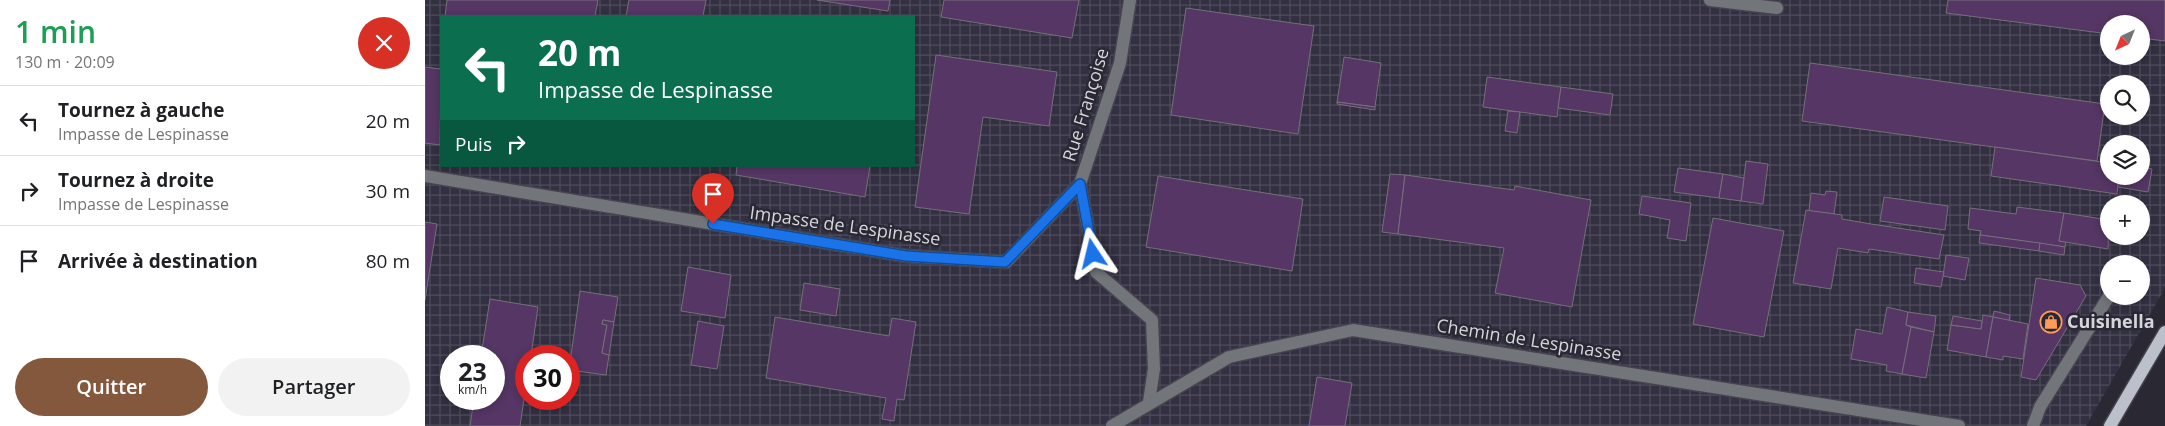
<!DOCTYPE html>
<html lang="fr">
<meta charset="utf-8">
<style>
:root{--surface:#fff;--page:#f2f2f2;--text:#202124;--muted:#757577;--line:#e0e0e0;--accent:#84583c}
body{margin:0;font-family:"Open Sans",sans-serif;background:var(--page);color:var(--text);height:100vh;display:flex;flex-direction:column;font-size:19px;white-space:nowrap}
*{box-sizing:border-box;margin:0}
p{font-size:16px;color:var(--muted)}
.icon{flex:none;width:28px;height:28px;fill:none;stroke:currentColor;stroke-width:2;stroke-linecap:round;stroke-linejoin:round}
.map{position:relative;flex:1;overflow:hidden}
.side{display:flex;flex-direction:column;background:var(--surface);width:425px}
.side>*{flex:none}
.banner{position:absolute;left:15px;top:15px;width:475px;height:152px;border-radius:0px;box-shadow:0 2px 8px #0003;background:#0b6e4f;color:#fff;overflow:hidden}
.needle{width:32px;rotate:223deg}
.tools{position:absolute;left:1675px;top:15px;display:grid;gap:10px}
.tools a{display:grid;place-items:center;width:50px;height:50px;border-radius:50%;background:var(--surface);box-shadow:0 2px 8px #0003;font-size:25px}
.speed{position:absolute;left:15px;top:345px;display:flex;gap:10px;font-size:25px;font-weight:700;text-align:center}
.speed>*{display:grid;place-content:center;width:65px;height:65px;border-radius:50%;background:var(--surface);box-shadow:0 2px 8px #0003;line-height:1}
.speed small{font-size:12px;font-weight:400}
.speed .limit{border:8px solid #d22;background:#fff;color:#111}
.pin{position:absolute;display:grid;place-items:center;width:42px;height:42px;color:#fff;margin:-51px -21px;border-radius:50% 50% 50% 0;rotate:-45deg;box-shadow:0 0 5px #0007}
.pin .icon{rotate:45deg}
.me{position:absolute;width:55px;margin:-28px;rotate:350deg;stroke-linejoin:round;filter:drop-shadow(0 0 4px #0008)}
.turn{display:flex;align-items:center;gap:18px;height:105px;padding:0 15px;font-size:22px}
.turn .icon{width:65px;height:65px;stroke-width:2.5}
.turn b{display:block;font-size:35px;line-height:42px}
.then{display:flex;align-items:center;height:48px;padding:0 15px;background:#0003;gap:10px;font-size:19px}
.round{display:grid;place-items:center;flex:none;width:52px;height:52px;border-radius:26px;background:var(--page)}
.overview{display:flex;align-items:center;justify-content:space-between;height:85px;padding:0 15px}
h1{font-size:30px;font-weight:600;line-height:38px;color:#1e9e55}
.button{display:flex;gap:10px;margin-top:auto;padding:10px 15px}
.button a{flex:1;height:58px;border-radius:30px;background:var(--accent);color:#fff;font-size:20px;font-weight:600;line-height:58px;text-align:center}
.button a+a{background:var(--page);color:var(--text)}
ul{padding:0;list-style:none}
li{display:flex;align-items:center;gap:15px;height:70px;padding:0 15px;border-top:1px solid var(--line)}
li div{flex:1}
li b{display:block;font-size:19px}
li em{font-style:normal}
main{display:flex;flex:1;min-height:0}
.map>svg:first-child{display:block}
.industrial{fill:url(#industrial-grid);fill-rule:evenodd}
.building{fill:#553664;stroke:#766f7a}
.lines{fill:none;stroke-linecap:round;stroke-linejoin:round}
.minor-casing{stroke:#45444e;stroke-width:15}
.major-casing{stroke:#45444e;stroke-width:15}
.minor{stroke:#72757a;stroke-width:12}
.major{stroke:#bbc0cb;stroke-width:12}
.route-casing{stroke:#114b97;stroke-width:12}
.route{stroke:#1a73e8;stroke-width:9}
.labels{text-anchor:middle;stroke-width:5;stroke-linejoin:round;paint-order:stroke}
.street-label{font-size:18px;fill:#d5d5dc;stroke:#292833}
.poi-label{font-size:18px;font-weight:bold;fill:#d5d5dc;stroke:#292833;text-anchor:start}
</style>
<main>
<section class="side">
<div class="overview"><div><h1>1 min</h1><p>130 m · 20:09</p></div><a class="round" style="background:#d93025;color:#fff"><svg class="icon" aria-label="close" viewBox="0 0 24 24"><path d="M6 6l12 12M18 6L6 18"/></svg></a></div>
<ul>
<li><svg class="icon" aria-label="left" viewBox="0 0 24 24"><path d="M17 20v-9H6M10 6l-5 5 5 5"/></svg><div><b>Tournez à gauche</b><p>Impasse de Lespinasse</p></div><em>20 m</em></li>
<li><svg class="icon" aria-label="right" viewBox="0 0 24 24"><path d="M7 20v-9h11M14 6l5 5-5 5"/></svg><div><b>Tournez à droite</b><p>Impasse de Lespinasse</p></div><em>30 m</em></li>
<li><svg class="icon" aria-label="arrive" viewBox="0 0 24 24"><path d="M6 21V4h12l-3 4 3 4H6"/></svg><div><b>Arrivée à destination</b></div><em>80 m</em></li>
</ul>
<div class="button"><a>Quitter</a><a>Partager</a></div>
</section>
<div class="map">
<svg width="1740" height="426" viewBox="0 0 1740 426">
<defs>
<pattern id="industrial-grid" width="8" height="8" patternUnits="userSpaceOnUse" patternTransform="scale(1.25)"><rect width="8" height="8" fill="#323041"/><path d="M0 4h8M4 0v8" fill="none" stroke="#4f4d5c"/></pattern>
</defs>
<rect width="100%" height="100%" fill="#292833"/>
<path class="industrial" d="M0 0H1740V288L1661 426H0ZM16 16H489V166H16ZM1684 24H1716V56H1684ZM1684 84H1716V116H1684ZM1684 144H1716V176H1684ZM1684 204H1716V236H1684ZM1684 264H1716V296H1684ZM26 356H69V399H26ZM101 356H144V399H101Z"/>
<g class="building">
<polygon points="22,0 173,0 170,16 20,16"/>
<polygon points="204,0 281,0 278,16 201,16"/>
<polygon points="392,0 465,0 463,11"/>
<polygon points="519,0 654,0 647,38 516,17"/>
<polygon points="1523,0 1740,0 1740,41 1716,38 1716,24 1684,24 1684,34 1521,13"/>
<polygon points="761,8 889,26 873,134 746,115"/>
<polygon points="511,55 632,72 624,126 558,117 544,214 490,207"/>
<polygon points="919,57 956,63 950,107 912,102"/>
<polygon points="1385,63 1680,104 1672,161 1377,121"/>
<polygon points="0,67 16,69 15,145 0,143"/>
<polygon points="1062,77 1136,87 1132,117 1058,107"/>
<polygon points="1136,87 1188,94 1185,115 1133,108"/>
<polygon points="912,102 950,107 950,110 912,104"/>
<polygon points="1083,111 1095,112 1092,133 1080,131"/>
<polygon points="1570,147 1684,163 1684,176 1694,176 1692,194 1566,176"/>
<polygon points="1321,161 1343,164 1338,204 1316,201"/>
<polygon points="312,166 445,166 440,197 311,175"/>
<polygon points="1716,167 1727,169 1723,192 1693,187 1694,176 1716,176"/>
<polygon points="1253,168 1298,174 1294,198 1249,192"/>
<polygon points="965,174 980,175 973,234 957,232"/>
<polygon points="1298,174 1319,178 1316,201 1294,198"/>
<polygon points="980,175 1089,190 1090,186 1166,200 1147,307 1070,293 1079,248 973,234"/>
<polygon points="733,176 878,199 867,271 721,247"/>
<polygon points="1401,191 1412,192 1409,214 1384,211 1386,193 1400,195"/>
<polygon points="1217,196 1266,203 1261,241 1242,238 1245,220 1214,214"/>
<polygon points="1459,197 1523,206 1520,230 1455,221"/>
<polygon points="1592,207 1639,213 1634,241 1641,242 1640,247 1555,235 1556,231 1543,229 1545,208 1591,214"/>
<polygon points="1381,210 1417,215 1417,219 1446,224 1519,235 1514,259 1444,249 1443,253 1413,248 1406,289 1368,283"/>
<polygon points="1639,213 1684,220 1683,249 1634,241"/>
<polygon points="1288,218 1359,231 1339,337 1268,324"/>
<polygon points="0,222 12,224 0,300"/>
<polygon points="1555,235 1615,243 1614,251 1554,243"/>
<polygon points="1615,243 1640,247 1639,255 1614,251"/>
<polygon points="1521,255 1544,258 1540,280 1518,276"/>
<polygon points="263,267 306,275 300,318 256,311"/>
<polygon points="1491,268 1519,272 1516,287 1489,283"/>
<polygon points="1611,278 1655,285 1661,296 1611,380 1596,377"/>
<polygon points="379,283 415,289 411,316 375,310"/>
<polygon points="155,291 193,297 189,322 178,320 177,324 182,325 177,353 184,355 181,375 144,370"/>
<polygon points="65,299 113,307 106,356 101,356 101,386 95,426 45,426 49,399 69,399 69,356 56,356"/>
<polygon points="1462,307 1483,312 1481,325 1486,327 1477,374 1461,371 1462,365 1426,359 1431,329 1457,334"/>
<polygon points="1569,311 1585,315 1584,321 1568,317"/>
<polygon points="1483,312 1511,316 1509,332 1481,325"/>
<polygon points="1558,315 1568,317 1561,357 1522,350 1526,325 1556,329"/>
<polygon points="1528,316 1557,321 1556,329 1526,325"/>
<polygon points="350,317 464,336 467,318 491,322 479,400 472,399 469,421 457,419 461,398 341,378"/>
<polygon points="1568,317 1603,324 1598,359 1578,356 1578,360 1561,357"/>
<polygon points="178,320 189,322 184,355 177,353 182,325 177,324"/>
<polygon points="273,321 299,326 292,369 266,365"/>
<polygon points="1486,327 1509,332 1501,378 1477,374"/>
<polygon points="892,377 927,383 920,426 884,426"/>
</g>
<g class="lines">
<g class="minor-casing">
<g id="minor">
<polyline points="705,0 695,63 655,184 671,272 727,320 729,369 724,402"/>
<polyline points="1285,0 1352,8"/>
<polyline points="0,176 481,256 581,262 655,184"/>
<polyline points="687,426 804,357 928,330 1534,426"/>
<polyline points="1608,426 1615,407 1684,296"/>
</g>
</g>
<g class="major-casing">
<polyline id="major" points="1685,426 1740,332"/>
</g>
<use href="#minor" class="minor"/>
<use href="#major" class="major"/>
</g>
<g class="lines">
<g class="route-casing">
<polyline id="route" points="288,224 481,256 580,262 655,184 668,254"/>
</g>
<use href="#route" class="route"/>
</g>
<defs>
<g id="shop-ring" transform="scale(1.125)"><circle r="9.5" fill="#292833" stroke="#fe9b59" stroke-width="1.5"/><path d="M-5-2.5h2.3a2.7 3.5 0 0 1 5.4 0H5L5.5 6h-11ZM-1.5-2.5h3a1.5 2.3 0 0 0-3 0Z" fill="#fe9b59"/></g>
</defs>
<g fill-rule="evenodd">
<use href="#shop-ring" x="1626" y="322"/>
</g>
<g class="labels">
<g class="street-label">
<text transform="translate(661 105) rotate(-73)" y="6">Rue Françoise</text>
<text transform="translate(420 226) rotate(8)" y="6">Impasse de Lespinasse</text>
<text transform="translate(1104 340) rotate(9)" y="6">Chemin de Lespinasse</text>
</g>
<g class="poi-label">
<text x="1642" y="328">Cuisinella</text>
</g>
</g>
</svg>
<div class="tools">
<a><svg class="needle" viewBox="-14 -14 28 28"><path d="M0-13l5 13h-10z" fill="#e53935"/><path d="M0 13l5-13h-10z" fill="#757577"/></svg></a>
<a><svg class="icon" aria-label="search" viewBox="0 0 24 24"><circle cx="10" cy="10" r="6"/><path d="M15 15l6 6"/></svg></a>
<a><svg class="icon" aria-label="layers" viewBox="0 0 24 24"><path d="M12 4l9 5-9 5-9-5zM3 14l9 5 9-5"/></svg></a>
<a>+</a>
<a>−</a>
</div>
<div class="speed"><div>23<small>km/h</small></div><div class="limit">30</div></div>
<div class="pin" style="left:288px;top:224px;background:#d93025"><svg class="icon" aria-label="arrive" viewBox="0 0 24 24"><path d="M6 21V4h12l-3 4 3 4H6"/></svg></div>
<svg class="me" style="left:668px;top:254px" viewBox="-20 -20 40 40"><path d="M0-17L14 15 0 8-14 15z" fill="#1a73e8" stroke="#fff" stroke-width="4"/></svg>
<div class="banner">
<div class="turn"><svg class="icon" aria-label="left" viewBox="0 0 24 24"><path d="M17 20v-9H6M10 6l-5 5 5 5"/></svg><div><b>20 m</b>Impasse de Lespinasse</div></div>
<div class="then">Puis<svg class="icon" aria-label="right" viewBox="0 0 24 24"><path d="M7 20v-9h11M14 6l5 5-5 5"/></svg></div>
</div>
</div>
</main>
